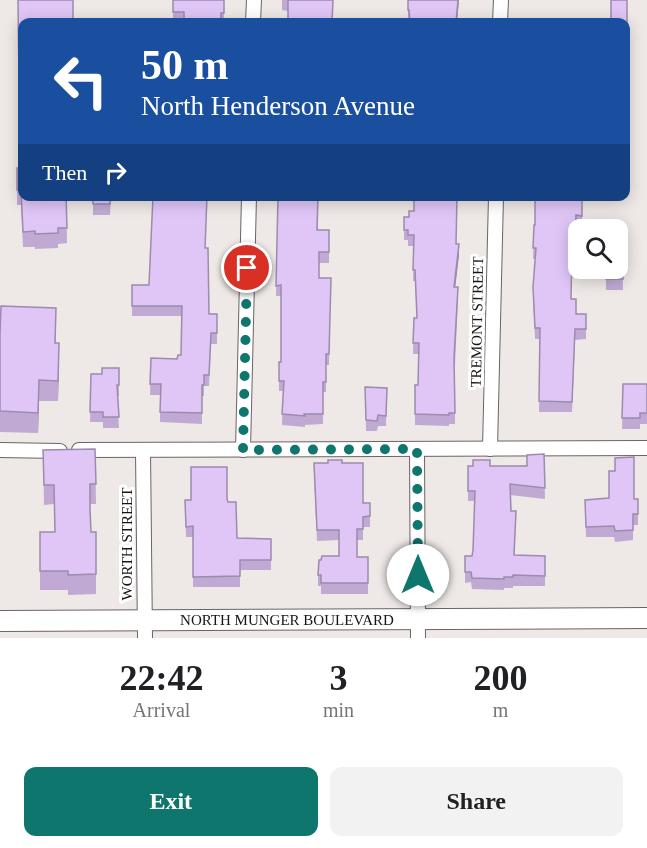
<!DOCTYPE html>
<style>
:root{--surface:#fff;--page:#f2f2f2;--text:#202124;--muted:#757577;--accent:#0f766e}
body{margin:0;font-family:Georgia,serif;background:var(--page);color:var(--text);height:100vh;display:flex;flex-direction:column;font-size:22px;white-space:nowrap}
*{box-sizing:border-box;margin:0}
p{font-size:20px;color:var(--muted)}
.icon{flex:none;width:33px;height:33px;fill:none;stroke:currentColor;stroke-width:2;stroke-linecap:round;stroke-linejoin:round}
.map{position:relative;height:638px;overflow:hidden}
.details{display:flex;flex-direction:column;background:var(--surface);flex:1}
.details>*{flex:none}
.hud{position:absolute;left:18px;top:18px;width:612px;height:183px;border-radius:12px;box-shadow:0 3px 15px #0003;background:#1a4fa0;color:#fff;overflow:hidden}
.buttons{position:absolute;left:568px;top:219px;display:grid;gap:12px}
.buttons a{display:grid;place-items:center;width:60px;height:60px;border-radius:12px;background:var(--surface);box-shadow:0 3px 15px #0003;font-size:30px}
.pin{position:absolute;display:grid;place-items:center;width:51px;height:51px;color:#fff;margin:-26px;border:3px solid #fff;border-radius:50%;box-shadow:0 2px 6px #0007}
.me{position:absolute;width:66px;margin:-33px;rotate:0deg;stroke-linejoin:round;filter:drop-shadow(0 0 4px #0008)}
.turn{display:flex;align-items:center;gap:21px;height:126px;padding:0 24px;font-size:27px}
.turn .icon{width:78px;height:78px;stroke-width:2.5}
.turn b{display:block;font-size:42px;line-height:51px}
.then{display:flex;align-items:center;height:57px;padding:0 24px;background:#0003;gap:12px;font-size:22px}
.eta{display:flex;justify-content:space-evenly;align-items:center;height:102px;text-align:center}
.eta b{font-size:36px;font-weight:800;line-height:42px}
.cta{display:flex;gap:12px;margin-top:auto;padding:12px 24px}
.cta a{flex:1;height:69px;border-radius:12px;background:var(--accent);color:#fff;font-size:24px;font-weight:800;line-height:69px;text-align:center}
.cta a+a{background:var(--page);color:var(--text)}
.map>svg:first-child{display:block}
.lines{fill:none;stroke-linecap:round;stroke-linejoin:round}
.minor-casing{stroke:#6a6563;stroke-width:16}
.secondary-casing{stroke:#6a6563;stroke-width:22}
.minor{stroke:#fff;stroke-width:14}
.secondary{stroke:#fff;stroke-width:20}
.wall{fill:#c0aad4}
.shaded-wall{fill:#9c8bad}
.building{fill:#dfc6f7;stroke:#9c8bad;stroke-width:1.5}
.route{stroke:#0f766e;stroke-width:10;stroke-dasharray:0 18}
.labels{text-anchor:middle;stroke-width:6;stroke-linejoin:round;paint-order:stroke}
.street-label{font-size:15px;fill:#161514;stroke:#fff}
</style>
<div class="map">
<svg width="647" height="638" viewBox="0 0 647 638">
<rect width="100%" height="100%" fill="#eee9e7"/>
<g class="lines">
<g class="minor-casing">
<g id="minor">
<polyline points="253,22 254,0"/>
<polyline points="500,22 501,0"/>
<polyline points="417,449 418,638"/>
<polyline points="490,449 496,196"/>
<polyline points="0,450 60,451"/>
<polyline points="79,450 647,448"/>
<polyline points="143,450 145,638"/>
<polyline points="243,450 249,196"/>
</g>
</g>
<g class="secondary-casing">
<polyline id="secondary" points="0,621 647,618"/>
</g>
<use href="#minor" class="minor"/>
<use href="#secondary" class="secondary"/>
</g>
<g class="wall">
<rect x="173" y="0" width="51" height="22"/>
<polygon points="282,0 333,0 332,22 288,22 288,11 282,10"/>
<polygon points="408,0 459,0 457,22 409,22 409,21 408,21"/>
<polygon points="627,0 627,38 626,38 626,22"/>
<polygon points="22,22 66,196 67,243 58,244 58,248 35,249 35,247 23,247 21,205 17,205 17,168 20,168"/>
<polygon points="93,196 111,196 110,215 93,215"/>
<polygon points="278,196 325,196 325,200 318,200 318,230 329,230 329,263 319,263 319,278 331,278 329,365 326,365 326,392 323,392 323,424 305,425 305,427 282,425 283,391 279,391 279,373 281,362 281,296 276,296"/>
<polygon points="582,196 582,226 576,226 575,261 572,261 571,299 576,314 586,314 586,339 575,340 572,412 539,412 540,339 535,339 533,297 533,287 535,259 533,259 534,225 535,225"/>
<polygon points="414,211 456,244 459,255 455,287 458,298 455,366 455,424 449,424 449,426 415,425 415,385 418,385 419,354 413,354 414,318 417,318 415,281 413,281 414,246 408,246 408,240 404,240 404,228 409,217"/>
<polygon points="622,244 623,290 606,290 606,268"/>
<polygon points="206,248 209,314 217,314 217,344 211,344 209,386 204,386 204,396 202,396 202,424 160,422 160,395 150,395 151,358 177,359 181,355 181,316 132,316 132,285 149,285"/>
<polygon points="56,328 56,343 59,363 58,401 39,401 38,433 0,432 0,334"/>
<polygon points="119,368 119,396 117,395 119,428 103,428 103,422 90,422 91,374 102,374"/>
<polygon points="623,384 647,384 647,424 640,424 640,429 622,429"/>
<polygon points="365,387 387,388 386,426 378,426 377,431 366,431"/>
<polygon points="95,449 96,504 90,504 91,532 96,532 96,594 68,595 68,590 40,590 40,532 55,532 54,504 44,505 43,450"/>
<polygon points="544,454 545,499 510,495 511,511 516,521 514,555 545,556 545,586 513,586 513,588 504,588 504,590 472,589 471,582 465,583 465,556 472,556 473,550 475,501 468,501 468,466 527,466"/>
<polygon points="342,463 363,503 370,503 370,527 363,527 363,540 357,540 357,557 368,557 368,594 321,594 321,586 318,586 318,575 339,556 339,540 317,541 314,474"/>
<polygon points="227,499 237,538 271,539 271,570 240,570 240,587 193,587 193,537 186,537 185,511"/>
<polygon points="638,499 638,525 633,525 633,540 615,542 614,537 586,537 585,500"/>
</g>
<g class="shaded-wall">
<polygon points="458,0 459,0 457,22 456,22"/>
<polygon points="459,244 459,255 454,298 454,287"/>
<polygon points="59,343 59,363 58,401 58,381"/>
<polygon points="39,380 39,401 38,433 38,413"/>
</g>
<g class="building">
<polygon points="18,0 73,0 73,20 75,20 75,22 22,22 22,196 66,196 67,228 58,228 58,233 35,234 35,231 23,232 21,190 17,190 17,168 20,168"/>
<polygon points="173,0 224,0 224,13 221,13 221,22 184,22 184,12 173,12"/>
<polygon points="288,0 333,0 332,22 288,22"/>
<polygon points="408,0 458,0 456,22 410,22 409,10 408,10"/>
<polygon points="611,0 627,0 627,27 626,27 626,22 611,22"/>
<polygon points="568,19 568,22 588,22 538,22 538,20"/>
<rect x="93" y="196" width="17" height="8"/>
<polygon points="153,196 207,196 205,248 208,248 209,314 217,314 217,333 211,333 209,375 204,375 204,385 202,385 202,413 160,412 161,384 150,384 151,358 177,359 178,355 181,355 182,306 132,306 132,285 149,285"/>
<polygon points="278,196 318,196 317,230 329,230 329,252 319,252 319,278 331,278 329,354 326,354 326,382 323,382 323,414 304,414 305,416 282,414 284,381 279,381 279,362 281,362 281,285 276,286"/>
<polygon points="414,196 457,196 456,244 459,244 454,287 458,287 454,358 455,413 449,413 449,415 415,414 415,385 418,385 419,343 413,343 414,318 417,318 415,270 413,270 414,235 408,235 408,230 404,230 404,217 409,217 409,211 414,211"/>
<polygon points="535,196 582,196 582,216 576,215 575,251 572,251 571,299 576,299 576,314 586,314 586,329 575,329 572,402 539,401 540,328 535,328 533,287 536,248 533,248 534,225 535,225"/>
<polygon points="618,244 622,244 623,279 606,279 606,268 618,268"/>
<polygon points="1,306 56,308 55,343 59,343 58,381 39,380 38,413 0,411 0,334"/>
<polygon points="102,368 119,368 119,385 117,385 119,417 103,417 103,412 90,412 91,374 102,374"/>
<polygon points="623,384 647,384 647,413 640,413 640,418 622,418"/>
<polygon points="365,387 387,388 386,416 378,415 377,421 366,420"/>
<polygon points="95,449 96,484 90,484 90,509 91,532 96,532 96,574 68,575 68,571 40,571 40,532 55,532 54,485 44,485 43,450"/>
<polygon points="544,454 545,488 510,484 511,511 516,511 514,555 545,556 545,576 513,575 513,577 504,577 504,579 472,578 471,572 465,572 465,556 472,556 473,550 475,491 468,491 468,466 473,466 473,460 490,460 490,466 527,466 527,455"/>
<polygon points="634,457 634,499 638,499 638,514 633,514 633,530 615,531 614,526 586,527 585,500 609,498 609,471 615,471 615,458"/>
<polygon points="328,460 342,460 342,463 363,463 363,503 370,503 370,516 363,517 363,529 357,529 357,557 368,557 368,583 321,583 321,575 318,575 319,560 321,560 322,556 339,556 339,530 317,530 314,463 328,463"/>
<polygon points="191,467 227,467 227,499 228,502 236,502 237,538 271,539 271,560 240,560 240,576 193,577 193,526 186,527 185,500 191,500"/>
</g>
<g class="lines">
<polyline class="route" points="247,268 243,450 417,449 418,575"/>
</g>
<g class="labels">
<g class="street-label">
<text transform="translate(477 322) rotate(-89)" y="5">TREMONT STREET</text>
<text transform="translate(127 544) rotate(-90)" y="5">WORTH STREET</text>
<text x="287" y="625">NORTH MUNGER BOULEVARD</text>
</g>
</g>
</svg>
<div class="buttons">
<a><svg class="icon" aria-label="search" viewBox="0 0 24 24"><circle cx="10" cy="10" r="6"/><path d="M15 15l6 6"/></svg></a>
</div>
<div class="pin" style="left:247px;top:268px;background:#d93025"><svg class="icon" aria-label="arrive" viewBox="0 0 24 24"><path d="M6 21V4h12l-3 4 3 4H6"/></svg></div>
<svg class="me" style="left:418px;top:575px" viewBox="-20 -20 40 40"><circle r="19" fill="#fff"/><path d="M0-13L10 11 0 6-10 11z" fill="#0f766e"/></svg>
<div class="hud">
<div class="turn"><svg class="icon" aria-label="left" viewBox="0 0 24 24"><path d="M17 20v-9H6M10 6l-5 5 5 5"/></svg><div><b>50 m</b>North Henderson Avenue</div></div>
<div class="then">Then<svg class="icon" aria-label="right" viewBox="0 0 24 24"><path d="M7 20v-9h11M14 6l5 5-5 5"/></svg></div>
</div>
</div>
<section class="details">
<div class="eta">
<div><b>22:42</b><p>Arrival</p></div>
<div><b>3</b><p>min</p></div>
<div><b>200</b><p>m</p></div>
</div>
<div class="cta"><a>Exit</a><a>Share</a></div>
</section>
